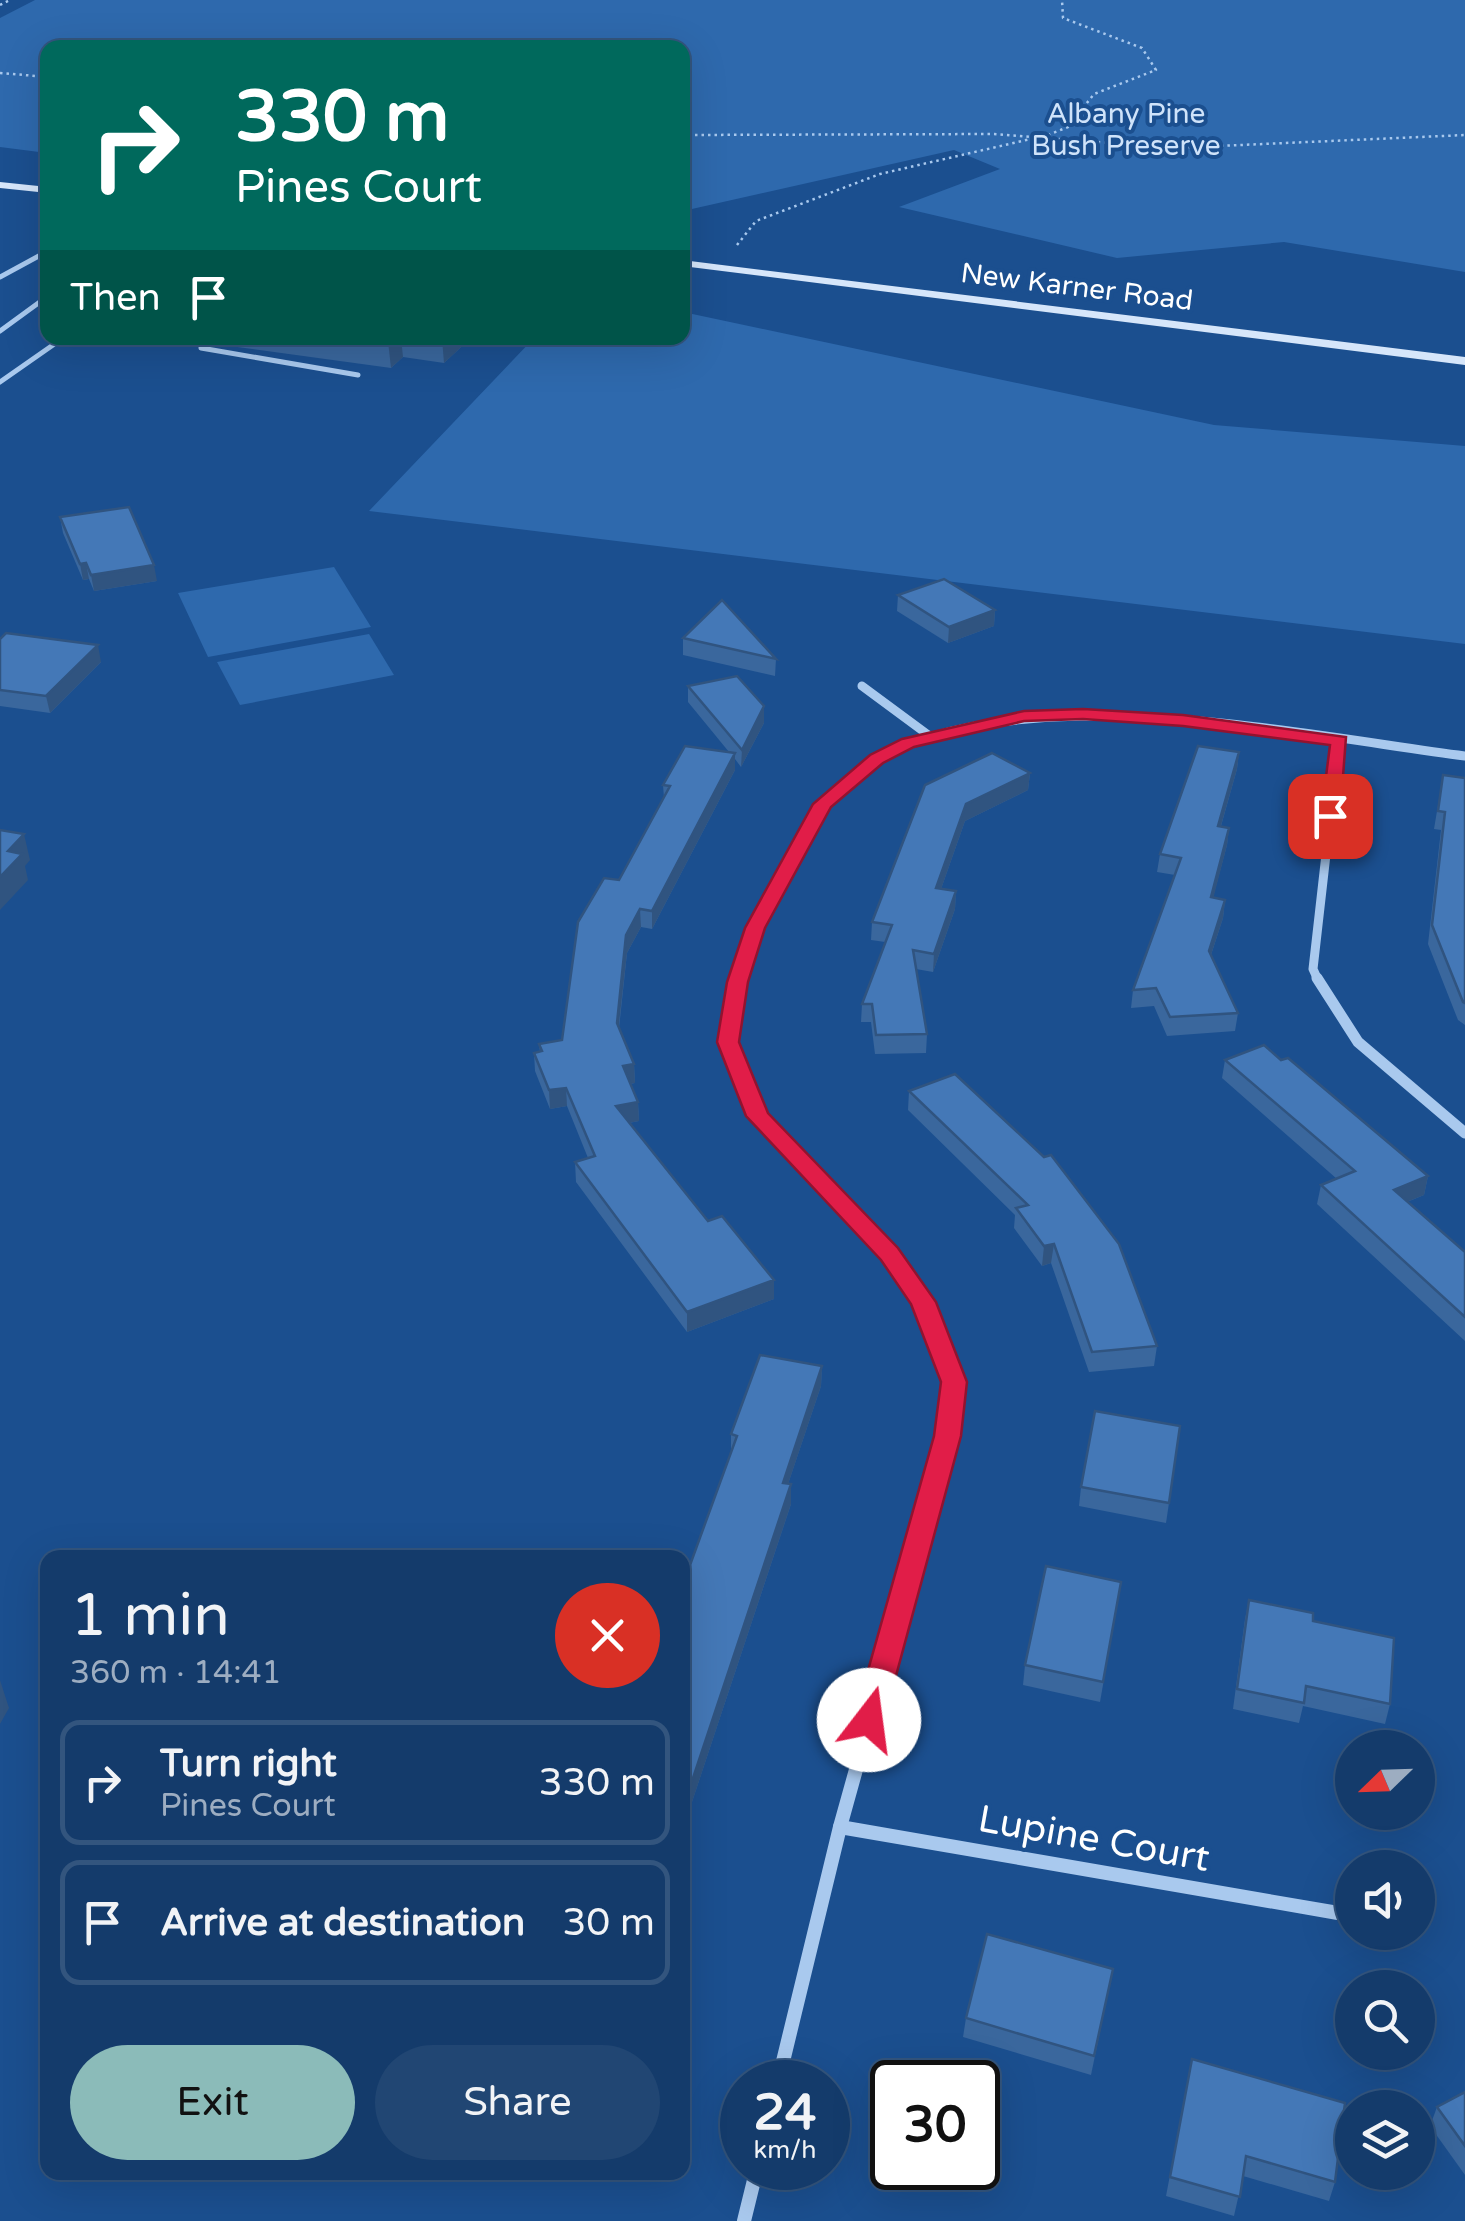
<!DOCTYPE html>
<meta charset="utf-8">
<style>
:root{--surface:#143b6b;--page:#214673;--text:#f1f3f6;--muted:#9dadc1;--line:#33557e;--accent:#8bbbb9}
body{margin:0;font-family:"Varela Round",sans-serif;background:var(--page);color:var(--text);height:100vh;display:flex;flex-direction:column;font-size:38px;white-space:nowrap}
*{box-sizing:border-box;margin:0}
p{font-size:32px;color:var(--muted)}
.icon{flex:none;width:55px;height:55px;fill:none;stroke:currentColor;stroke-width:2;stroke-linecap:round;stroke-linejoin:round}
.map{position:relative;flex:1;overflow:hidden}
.details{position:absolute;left:40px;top:1550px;width:650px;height:630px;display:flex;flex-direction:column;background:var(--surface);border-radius:20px;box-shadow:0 10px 40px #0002,0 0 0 2px var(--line)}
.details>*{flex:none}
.banner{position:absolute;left:40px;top:40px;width:650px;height:305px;border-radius:20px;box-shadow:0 10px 40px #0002,0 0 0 2px var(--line);background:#00695c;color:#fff;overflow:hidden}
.needle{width:65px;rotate:247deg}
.controls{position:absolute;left:1335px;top:1730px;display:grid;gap:20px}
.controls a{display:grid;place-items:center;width:100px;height:100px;border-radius:50%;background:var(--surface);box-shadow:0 10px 40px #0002,0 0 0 2px var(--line);font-size:50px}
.speed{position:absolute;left:720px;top:2060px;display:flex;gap:20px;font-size:50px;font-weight:700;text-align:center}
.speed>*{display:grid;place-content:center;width:130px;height:130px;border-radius:50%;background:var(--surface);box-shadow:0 10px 40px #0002,0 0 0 2px var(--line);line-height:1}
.speed small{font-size:25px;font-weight:400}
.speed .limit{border:5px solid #111;border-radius:15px;background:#fff;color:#111}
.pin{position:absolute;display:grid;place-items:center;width:85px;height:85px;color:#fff;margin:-42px;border-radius:20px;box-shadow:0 5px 15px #0006}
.me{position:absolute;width:110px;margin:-55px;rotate:15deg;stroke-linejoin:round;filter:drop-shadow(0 0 8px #0008)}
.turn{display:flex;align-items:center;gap:35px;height:210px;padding:0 30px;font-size:45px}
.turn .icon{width:130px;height:130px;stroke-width:2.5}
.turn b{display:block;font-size:70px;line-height:85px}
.then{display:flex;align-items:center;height:95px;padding:0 30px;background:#0003;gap:20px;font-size:38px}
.round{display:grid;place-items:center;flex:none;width:105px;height:105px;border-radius:52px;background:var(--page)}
.head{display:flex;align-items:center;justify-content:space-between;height:170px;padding:0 30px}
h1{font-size:60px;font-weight:600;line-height:75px}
.button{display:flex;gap:20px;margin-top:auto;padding:20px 30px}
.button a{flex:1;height:115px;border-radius:60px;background:var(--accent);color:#111;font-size:40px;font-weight:600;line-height:115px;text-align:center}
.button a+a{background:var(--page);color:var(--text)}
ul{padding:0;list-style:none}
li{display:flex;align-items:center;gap:30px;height:125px;margin:0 20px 15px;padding:0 10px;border:5px solid var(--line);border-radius:20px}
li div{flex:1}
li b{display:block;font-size:38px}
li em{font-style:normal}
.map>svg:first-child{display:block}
.green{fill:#2e69ad}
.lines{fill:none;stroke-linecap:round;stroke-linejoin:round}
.path{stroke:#a9c9ee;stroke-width:2.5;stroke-dasharray:2.5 4;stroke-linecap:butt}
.lane{stroke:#a9c9ee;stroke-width:5}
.street-far2{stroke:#a9c9ee;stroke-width:9}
.street-far1{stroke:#a9c9ee;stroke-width:11}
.street{stroke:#a9c9ee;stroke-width:14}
.secondary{fill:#d6e6fa;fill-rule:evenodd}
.wall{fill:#3a679d}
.shaded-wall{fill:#305480}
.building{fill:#4478b7;stroke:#305480;stroke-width:2.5}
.route{fill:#e11d48;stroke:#92132f;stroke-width:2.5}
.labels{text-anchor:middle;stroke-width:8;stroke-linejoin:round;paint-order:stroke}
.far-park-label{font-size:28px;fill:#cfe3fa;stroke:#1b4f8f}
.far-street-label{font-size:28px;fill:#fff;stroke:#1b4f8f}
.near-street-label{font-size:38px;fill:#fff;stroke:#1b4f8f}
</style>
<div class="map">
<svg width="1465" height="2221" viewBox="0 0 1465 2221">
<rect width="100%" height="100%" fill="#1b4f8f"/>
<g class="green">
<polygon points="35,0 1465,0 1465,272 1284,242 1117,258 899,207 1000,169 954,150 683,211 682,48 48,48 47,153 0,147 0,18"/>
<polygon points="683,312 1214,425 1465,446 1465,644 369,511 534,338 682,338"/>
<polygon points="334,567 371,627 208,657 178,593"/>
<polygon points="369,634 394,675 240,705 217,662"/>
</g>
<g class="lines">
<g class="path">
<polyline points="0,5 10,0"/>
<polyline points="0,73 48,77"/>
<polyline points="682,135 994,134 1173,148 1465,135"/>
<polyline points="1048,135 1068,127 1094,94 1156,70 1142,48 1063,18 1062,0"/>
<polyline points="737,245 756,221 880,174 1035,138"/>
</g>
<g class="lane">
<polyline points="0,277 48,251"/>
<polyline points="0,331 48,296"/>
<polyline points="202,338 201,348 358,375"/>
<polyline points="0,382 63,338"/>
</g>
<g class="street-far2">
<polyline points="862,686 931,737"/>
<path d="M737 980C753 934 774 893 798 850 806 835 813 817 823 804 946 656 1296 735 1465 756"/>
<polyline points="1318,980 1313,969 1339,740"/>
</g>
<g class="street-far1">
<polyline points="738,978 728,1041 757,1116 890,1254 923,1303 954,1382 948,1437 925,1520"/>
<polyline points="1317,978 1358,1042 1465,1133"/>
</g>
<g class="street">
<polyline points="840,1827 1338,1913"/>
<polyline points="778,2082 840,1827 926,1518"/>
<polyline points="744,2221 757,2168"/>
</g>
<g class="secondary">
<polygon points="0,182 48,187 48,193 0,188"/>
<polygon points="682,260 1465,357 1465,365 682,266"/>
</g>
</g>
<g class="wall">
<polygon points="214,338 471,338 444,363 403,357 391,368 215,344"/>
<polygon points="60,517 157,581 94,591 89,579 83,580 63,533"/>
<polygon points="898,595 995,610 994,626 948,643 897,611"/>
<polygon points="683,638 776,659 775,676 683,655"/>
<polygon points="0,639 101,662 50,713 0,706"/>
<polygon points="688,686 764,723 741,767 735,759 735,770 652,929 641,927 627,953 619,1028 634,1064 635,1083 630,1084 638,1102 639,1121 629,1123 708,1221 774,1280 774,1299 687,1332 576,1182 575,1162 588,1158 567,1106 550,1109 535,1071 534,1053 540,1052 539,1044 562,1040 619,880 664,798 663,785 729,752 688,702"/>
<polygon points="1239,752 1237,769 1221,826 1229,828 1227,845 1213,897 1225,900 1223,918 1211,955 1238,1013 1235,1031 1167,1036 1154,1006 1131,1008 1133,990 1175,875 1157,872 1160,854"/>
<polygon points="1030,773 1028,790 965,821 941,889 956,891 955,909 933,972 916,969 927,1034 926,1053 875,1054 871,1022 861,1022 862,1004 885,942 871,940 872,922 925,785"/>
<polygon points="1443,775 1465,778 1465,1025 1458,1020 1428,944 1441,830 1434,829"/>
<polygon points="1225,1060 1281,1060 1428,1176 1424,1195 1407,1202 1465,1252 1465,1341 1317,1204 1321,1185 1337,1179 1222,1078"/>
<polygon points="955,1074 1157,1346 1154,1366 1089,1372 1051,1263 1042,1266 1014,1228 1015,1215 908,1110 909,1091"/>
<polygon points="822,1366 821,1386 788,1484 791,1504 682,1832 682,1587 731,1453 731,1434"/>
<polygon points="1081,1487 1169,1503 1166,1523 1079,1506"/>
<polygon points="1121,1582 1100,1702 1023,1685 1025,1665"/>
<polygon points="1249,1600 1313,1621 1390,1704 1385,1724 1303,1706 1299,1723 1233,1709 1245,1619"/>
<polygon points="1113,1969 1091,2075 963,2037 966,2018"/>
<polygon points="1192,2059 1335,2182 1329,2201 1243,2176 1234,2216 1166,2196"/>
<polygon points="1465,2092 1465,2175 1430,2126 1437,2107"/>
</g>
<g class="shaded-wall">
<polygon points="392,338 401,338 403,357 391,368 388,341"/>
<polygon points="442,338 471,338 444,363"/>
<polygon points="86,563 89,579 83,580 80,564"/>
<polygon points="154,565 157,581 94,591 91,575"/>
<polygon points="995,610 994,626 948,643 949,627"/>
<polygon points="98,645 101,662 50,713 46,696"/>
<polygon points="764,706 764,723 741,767 742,750"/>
<polygon points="1239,752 1237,769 1216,843 1218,826"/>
<polygon points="735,753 735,770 652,929 652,911"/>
<polygon points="1030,773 1028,790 965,821 935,906 936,888 966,804"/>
<polygon points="1229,828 1227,845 1209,915 1211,897"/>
<polygon points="24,834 30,860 25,866 28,880 0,910 0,877 8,851"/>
<polygon points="956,891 955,909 933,972 934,954"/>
<polygon points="1225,900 1223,918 1206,970 1209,951"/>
<polygon points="640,909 641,927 627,953 617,1041 617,1023 626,935"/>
<polygon points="634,1064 635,1083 623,1085 623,1066"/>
<polygon points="566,1088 567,1106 550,1109 549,1090"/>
<polygon points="638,1102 639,1121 617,1125 616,1106"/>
<polygon points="1428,1176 1424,1195 1389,1209 1394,1190"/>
<polygon points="1054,1244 1051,1263 1042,1266 1044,1246"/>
<polygon points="774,1280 774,1299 687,1332 687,1312"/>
<polygon points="822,1366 821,1386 782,1502 783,1483"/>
<polygon points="791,1484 791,1504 682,1832 682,1811"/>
<polygon points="0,1680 9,1708 0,1724"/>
</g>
<g class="building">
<polygon points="360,338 392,338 388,341"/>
<polygon points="129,507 154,565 91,575 86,563 80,564 60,517"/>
<polygon points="944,579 995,610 949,627 898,595"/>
<polygon points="722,600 776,659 683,638"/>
<polygon points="6,633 98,645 46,696 0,690 0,639"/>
<polygon points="737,676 764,706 742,750 688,686"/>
<polygon points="685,746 735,753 652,911 640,909 626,935 617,1023 634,1064 623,1066 638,1102 616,1106 708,1221 722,1216 774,1280 687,1312 575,1162 595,1156 566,1088 549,1090 534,1053 542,1051 539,1044 562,1040 578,922 604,878 619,880 670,786 663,785"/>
<polygon points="1198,746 1239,752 1218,826 1229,828 1211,897 1225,900 1209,951 1238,1013 1170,1017 1156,988 1133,990 1181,858 1160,854"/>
<polygon points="992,753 1030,773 966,804 936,888 956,891 934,954 913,950 927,1034 876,1035 872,1004 862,1004 892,925 872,922 925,785"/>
<polygon points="1443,775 1465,778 1465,1003 1463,1002 1432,925 1445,812 1438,811"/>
<polygon points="0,830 24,834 8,851 22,854 0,877"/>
<polygon points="1264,1045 1281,1060 1288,1058 1428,1176 1394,1190 1465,1252 1465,1317 1321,1185 1355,1171 1225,1060"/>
<polygon points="955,1074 1044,1157 1051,1155 1119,1244 1157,1346 1092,1352 1054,1244 1044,1246 1016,1208 1028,1205 909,1091"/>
<polygon points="760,1355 822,1366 783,1483 791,1484 682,1811 682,1587 737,1436 731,1434"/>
<polygon points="1095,1411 1180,1426 1169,1503 1081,1487"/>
<polygon points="1046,1566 1121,1582 1103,1682 1025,1665"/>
<polygon points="1249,1600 1313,1613 1313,1621 1394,1638 1390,1704 1306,1686 1304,1703 1237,1689"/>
<polygon points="987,1934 1113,1969 1094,2056 966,2018"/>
<polygon points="1192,2059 1345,2103 1335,2182 1246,2156 1240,2197 1170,2177"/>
<polygon points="1465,2092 1465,2146 1437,2107"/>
</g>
<polygon class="route" points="1083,709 1183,715 1346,737 1340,816 1330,822 1321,816 1330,745 1183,726 1083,719 1024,721 914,747 883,763 831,807 765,928 748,982 739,1042 768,1113 898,1248 936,1302 967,1382 961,1436 884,1720 880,1729 869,1733 859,1729 854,1720 934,1436 941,1382 911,1304 881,1260 746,1116 717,1042 727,982 745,928 813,804 870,755 902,739 1024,711"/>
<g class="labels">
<g class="far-park-label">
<text x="1126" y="123">Albany Pine<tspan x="1126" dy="32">Bush Preserve</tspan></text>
</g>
<g class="far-street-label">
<text transform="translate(1077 286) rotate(7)" y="10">New Karner Road</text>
</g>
<g class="near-street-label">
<text transform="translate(1094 1838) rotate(10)" y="13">Lupine Court</text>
</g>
</g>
</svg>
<div class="controls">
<a><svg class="needle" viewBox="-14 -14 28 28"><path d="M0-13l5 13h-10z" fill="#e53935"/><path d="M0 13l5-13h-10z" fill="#9dadc1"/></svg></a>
<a><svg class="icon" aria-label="sound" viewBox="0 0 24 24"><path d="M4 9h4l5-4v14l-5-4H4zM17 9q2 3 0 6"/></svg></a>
<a><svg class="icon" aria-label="search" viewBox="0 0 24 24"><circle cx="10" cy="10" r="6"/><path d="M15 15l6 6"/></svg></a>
<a><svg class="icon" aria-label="layers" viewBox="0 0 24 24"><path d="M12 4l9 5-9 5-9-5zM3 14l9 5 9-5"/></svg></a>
</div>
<div class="speed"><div>24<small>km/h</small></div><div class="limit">30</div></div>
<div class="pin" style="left:1330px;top:816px;background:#d93025"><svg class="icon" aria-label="arrive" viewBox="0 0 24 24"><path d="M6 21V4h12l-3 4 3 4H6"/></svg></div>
<svg class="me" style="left:869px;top:1720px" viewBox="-20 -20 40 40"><circle r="19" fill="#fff"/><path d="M0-13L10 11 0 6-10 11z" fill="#e11d48"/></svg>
<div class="banner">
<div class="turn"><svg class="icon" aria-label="right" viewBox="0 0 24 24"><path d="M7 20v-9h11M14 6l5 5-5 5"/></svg><div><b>330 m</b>Pines Court</div></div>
<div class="then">Then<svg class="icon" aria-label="arrive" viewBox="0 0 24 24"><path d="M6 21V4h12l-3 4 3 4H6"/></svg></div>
</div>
<section class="details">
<div class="head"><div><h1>1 min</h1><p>360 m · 14:41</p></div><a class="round" style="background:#d93025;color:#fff"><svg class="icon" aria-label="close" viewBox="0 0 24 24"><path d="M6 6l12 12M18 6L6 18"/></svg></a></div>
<ul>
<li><svg class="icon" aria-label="right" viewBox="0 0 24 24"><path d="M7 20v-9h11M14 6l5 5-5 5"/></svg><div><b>Turn right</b><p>Pines Court</p></div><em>330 m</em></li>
<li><svg class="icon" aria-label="arrive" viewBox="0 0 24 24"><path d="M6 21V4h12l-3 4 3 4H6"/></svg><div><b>Arrive at destination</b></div><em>30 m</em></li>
</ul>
<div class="button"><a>Exit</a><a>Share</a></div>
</section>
</div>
